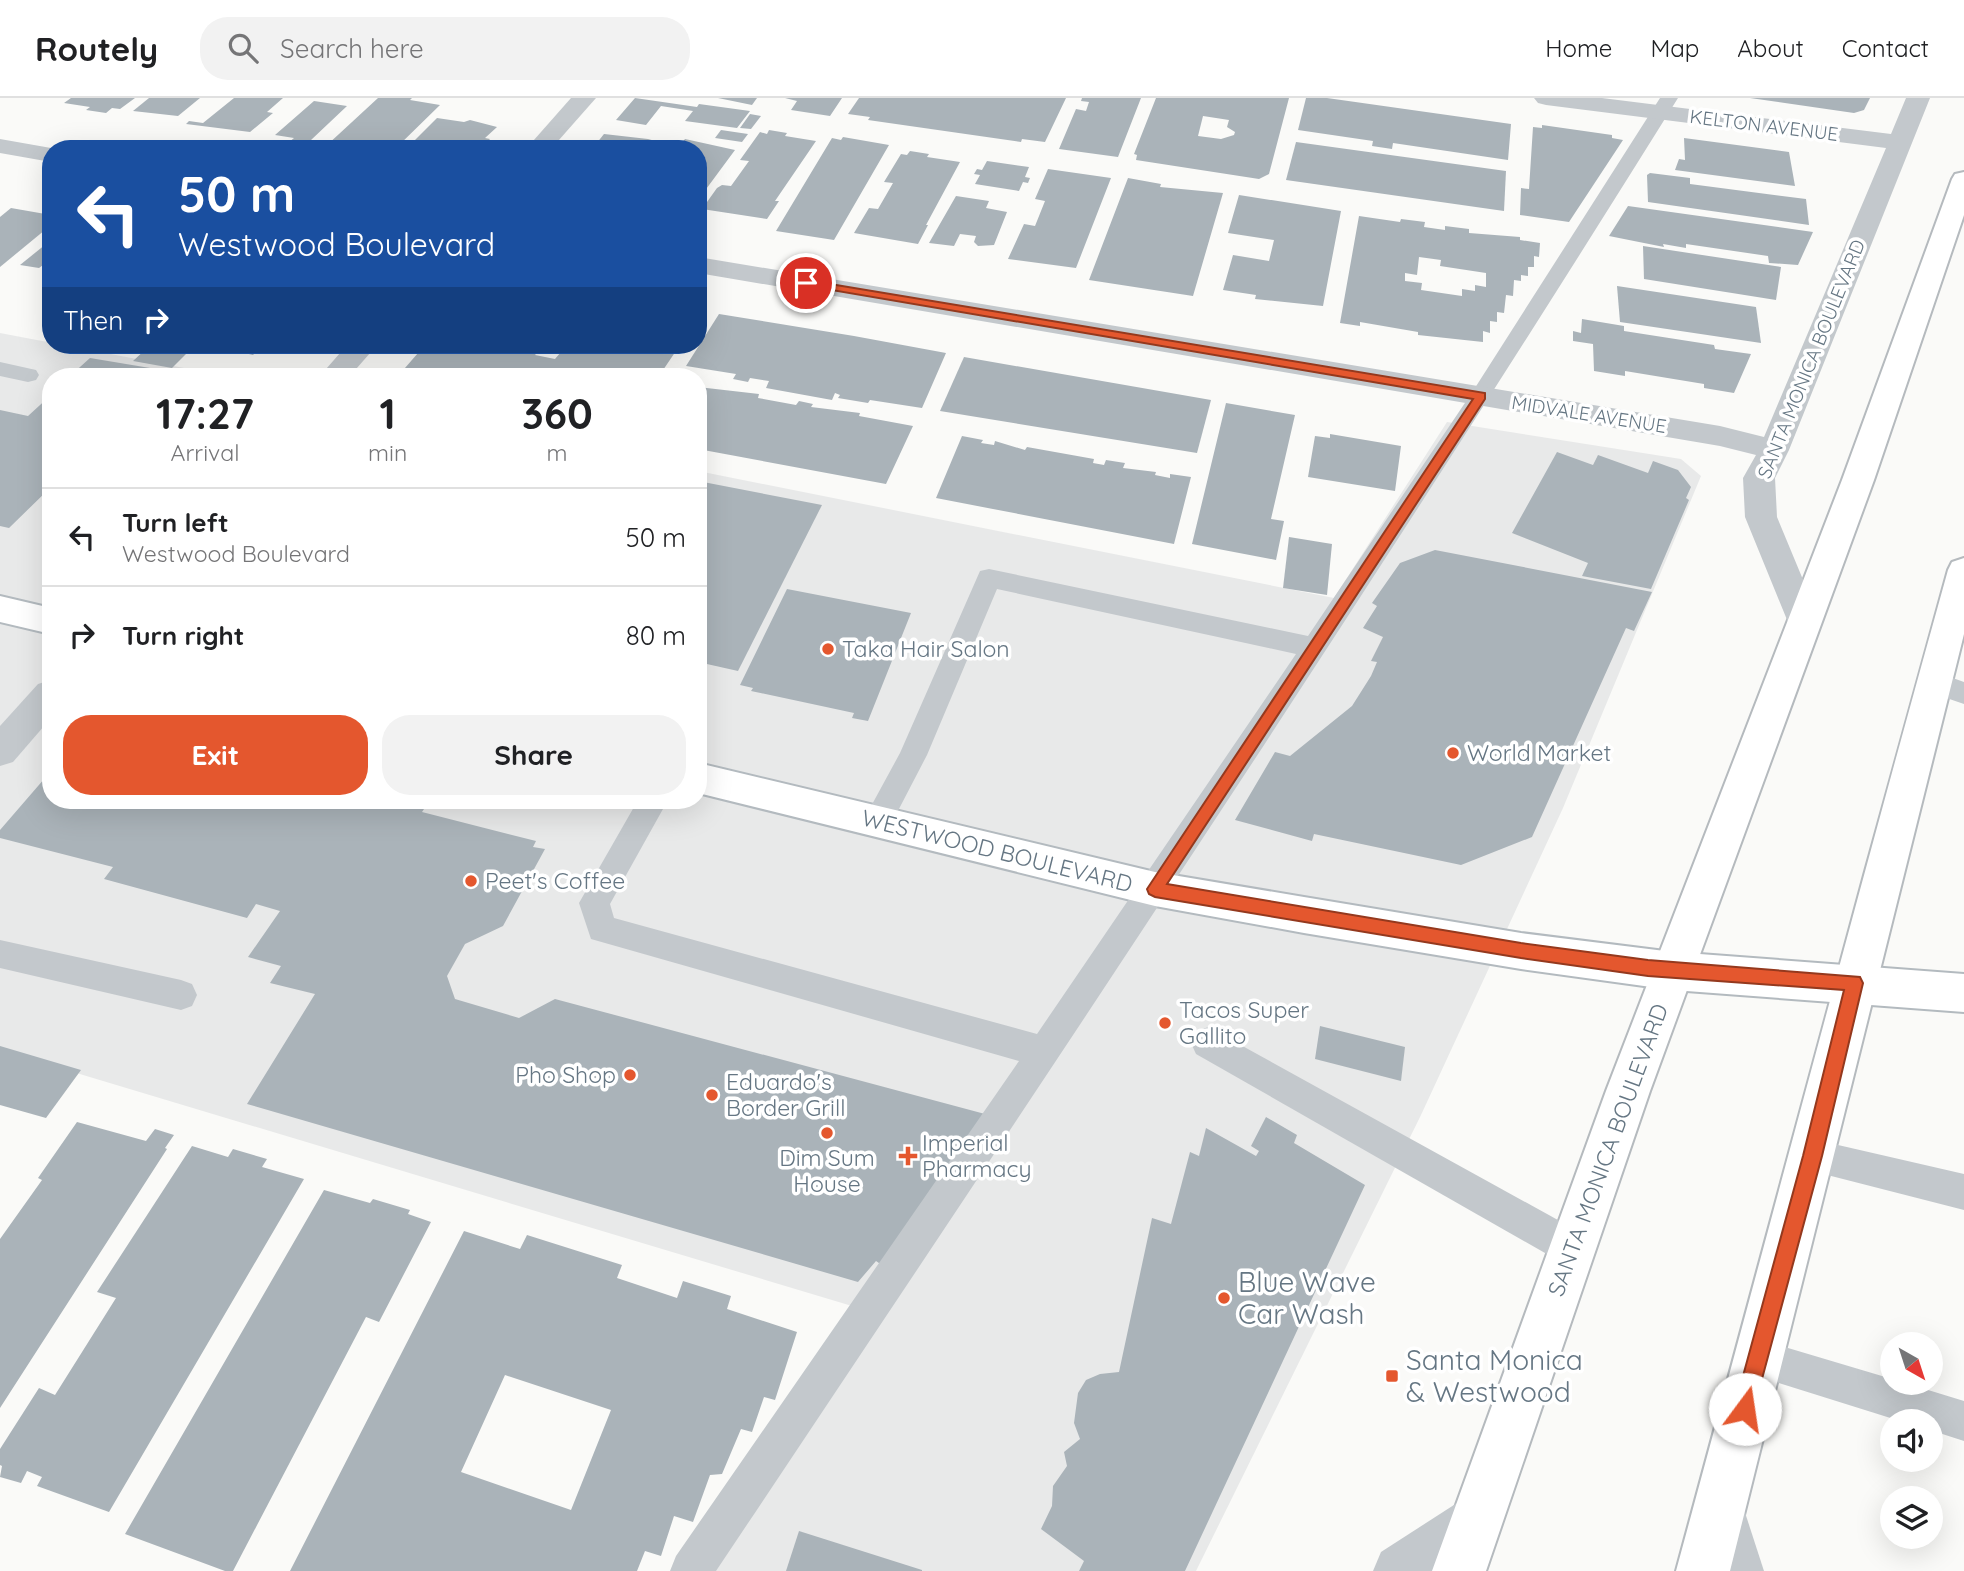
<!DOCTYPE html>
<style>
:root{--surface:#fff;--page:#f2f2f2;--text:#202124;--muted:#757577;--line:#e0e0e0;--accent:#e4572e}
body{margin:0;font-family:Quicksand,sans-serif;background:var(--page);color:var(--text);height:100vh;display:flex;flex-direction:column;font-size:26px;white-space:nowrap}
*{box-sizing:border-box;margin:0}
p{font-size:23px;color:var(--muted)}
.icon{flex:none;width:38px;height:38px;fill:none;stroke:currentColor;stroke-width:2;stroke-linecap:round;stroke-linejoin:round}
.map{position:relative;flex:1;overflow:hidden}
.sheet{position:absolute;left:42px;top:270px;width:665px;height:441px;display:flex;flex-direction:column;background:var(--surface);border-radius:28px;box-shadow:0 7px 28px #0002}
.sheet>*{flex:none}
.top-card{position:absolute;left:42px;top:42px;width:665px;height:214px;border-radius:28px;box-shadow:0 7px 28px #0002;background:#1a4fa0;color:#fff;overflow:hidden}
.needle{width:46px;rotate:141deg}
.fabs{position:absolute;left:1880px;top:1234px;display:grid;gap:14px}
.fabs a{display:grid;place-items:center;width:63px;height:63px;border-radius:50%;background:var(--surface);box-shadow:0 7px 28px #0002;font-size:35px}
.pin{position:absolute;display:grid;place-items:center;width:60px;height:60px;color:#fff;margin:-30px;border:4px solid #fff;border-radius:50%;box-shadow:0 2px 7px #0007}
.me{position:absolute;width:77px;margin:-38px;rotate:14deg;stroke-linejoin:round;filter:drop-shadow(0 0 5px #0008)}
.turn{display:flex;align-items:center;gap:24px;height:147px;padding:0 21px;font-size:32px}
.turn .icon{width:91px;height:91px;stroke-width:2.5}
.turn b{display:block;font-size:49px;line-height:60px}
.then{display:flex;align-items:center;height:66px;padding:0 21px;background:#0003;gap:14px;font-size:26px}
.eta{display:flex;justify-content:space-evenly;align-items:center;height:119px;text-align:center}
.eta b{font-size:42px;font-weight:800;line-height:49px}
.primary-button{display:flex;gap:14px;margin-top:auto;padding:14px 21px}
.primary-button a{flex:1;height:80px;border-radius:28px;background:var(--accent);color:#fff;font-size:28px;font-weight:800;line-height:80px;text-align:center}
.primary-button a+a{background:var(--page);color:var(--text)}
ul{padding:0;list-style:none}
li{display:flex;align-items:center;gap:21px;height:98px;padding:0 21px;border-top:2px solid var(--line)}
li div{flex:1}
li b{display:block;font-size:26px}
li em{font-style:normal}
header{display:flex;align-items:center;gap:42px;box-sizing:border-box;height:98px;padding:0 35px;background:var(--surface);border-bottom:2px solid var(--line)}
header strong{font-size:33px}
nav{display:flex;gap:38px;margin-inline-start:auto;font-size:24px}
.search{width:490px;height:63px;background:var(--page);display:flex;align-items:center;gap:18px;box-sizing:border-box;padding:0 24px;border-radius:28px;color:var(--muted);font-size:26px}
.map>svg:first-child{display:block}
.built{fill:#e8e9e9}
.building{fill:#aab3b9;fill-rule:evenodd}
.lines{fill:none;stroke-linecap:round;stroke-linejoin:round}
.secondary-casing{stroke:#b3babf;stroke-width:4}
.primary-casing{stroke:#b5babe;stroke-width:4}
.lane{fill:#c3c8cc;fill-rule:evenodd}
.street{fill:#c3c8cc;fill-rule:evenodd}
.secondary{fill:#fff;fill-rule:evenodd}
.primary{fill:#fff;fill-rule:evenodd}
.route{fill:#e4572e;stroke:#94391e;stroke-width:2}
.poi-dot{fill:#e4572e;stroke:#fff;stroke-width:2.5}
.labels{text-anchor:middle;stroke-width:7;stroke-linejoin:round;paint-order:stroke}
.far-street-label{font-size:19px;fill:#657683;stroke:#fff}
.poi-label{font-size:23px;fill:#657683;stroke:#fff;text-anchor:start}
.street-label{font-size:23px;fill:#657683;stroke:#fff}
.near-poi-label{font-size:28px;fill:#657683;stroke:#fff;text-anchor:start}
</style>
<header>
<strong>Routely</strong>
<div class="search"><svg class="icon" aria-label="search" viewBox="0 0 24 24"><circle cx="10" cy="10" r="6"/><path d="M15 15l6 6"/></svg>Search here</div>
<nav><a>Home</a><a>Map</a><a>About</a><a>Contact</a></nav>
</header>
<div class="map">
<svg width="1964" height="1473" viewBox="0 0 1964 1473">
<rect width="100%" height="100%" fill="#fafaf8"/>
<polygon class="built" points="0,235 226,278 51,278 51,702 698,702 698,373 1334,500 1447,324 1681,361 1701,378 1563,710 1421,1017 1196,1473 671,1473 852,1208 0,952"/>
<g class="building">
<polygon points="71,0 135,0 120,11 112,10 106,15 86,12 90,9 64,5"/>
<polygon points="149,0 200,0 178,18 133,13"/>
<polygon points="234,0 283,0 267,14 273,15 250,34 186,26 189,23 203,25"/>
<polygon points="378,0 412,0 410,2 440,7 395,51 326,48"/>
<polygon points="635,0 697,9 699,6 750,13 737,30 685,23 693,13 661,8 646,27 616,22"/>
<polygon points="718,0 757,0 752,7"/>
<polygon points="785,0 842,0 830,18 791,12 797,3"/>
<polygon points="859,0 1066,0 1045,44 1022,41 1021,44 868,22 870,19 848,16"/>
<polygon points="1082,0 1141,0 1118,59 1059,51 1076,11 1086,13 1089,4 1081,3"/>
<path d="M1156 0H1289L1269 76 1259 81 1136 62 1137 57 1134 56ZM1203 18 1229 22 1227 29 1235 34 1234 37 1221 41 1198 38Z"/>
<polygon points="1306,0 1327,0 1511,26 1508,62 1393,45 1392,51 1372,48 1373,43 1298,32"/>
<polygon points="1750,0 1870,0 1864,12 1854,15"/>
<polygon points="314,3 347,8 311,42 323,43 316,49 288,45 294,40 275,37"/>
<polygon points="750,16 761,18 751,31 740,30"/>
<polygon points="437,20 464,24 470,22 497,29 485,40 490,41 481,51 406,51"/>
<polygon points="1542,27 1612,37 1612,40 1623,42 1569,124 1520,117 1521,90 1529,91 1533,29 1542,30"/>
<polygon points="721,32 748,36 742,44 715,40"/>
<polygon points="769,32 787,35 785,38 816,43 775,103 779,103 767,121 702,111 717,90 722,87 731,88 749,63 740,62 760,34 767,36"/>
<polygon points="604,36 648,41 659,44 654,51 592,51"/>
<polygon points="843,39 889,47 834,142 776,133 832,40 841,42"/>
<polygon points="1684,40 1789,54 1795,88 1675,72 1679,61 1685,62"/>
<polygon points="685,41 735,52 698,102 698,51 677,51"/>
<polygon points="1296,44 1506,73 1504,113 1286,82"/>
<polygon points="910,53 929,56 927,59 960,64 926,127 928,127 918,146 854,135 869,110 878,111 893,85 884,84 901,56 907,57"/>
<polygon points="987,63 1029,69 1025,79 1030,80 1028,85 1023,84 1019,93 975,86 980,77 974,76 977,71 982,72"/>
<polygon points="1048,71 1111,80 1076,170 1008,161 1024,126 1035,128 1045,103 1035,101"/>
<polygon points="1650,75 1690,80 1690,86 1806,101 1809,127 1648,104 1647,77"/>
<polygon points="1128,80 1161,86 1160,89 1223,95 1193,198 1089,182"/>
<polygon points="1239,97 1341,113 1323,208 1255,201 1256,197 1223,192 1233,157 1269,163 1274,142 1228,135"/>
<polygon points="956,98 989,103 986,110 1007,114 994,147 978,148 974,144 976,138 960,136 954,148 929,145"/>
<polygon points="1628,108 1813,134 1798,167 1769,165 1768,158 1686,146 1686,150 1663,146 1664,149 1609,138"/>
<polygon points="11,110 51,117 51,127 0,169 0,119"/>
<path d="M1359 118 1400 124 1401 121 1425 124 1424 129 1445 132V128L1469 131V135L1520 139V142L1540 145 1539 159 1534 158V169H1528V178L1521 177V183L1514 182 1513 198 1506 197 1504 215 1497 214V224L1490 223V235L1483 233V244L1418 237V234L1360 224V228L1340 225ZM1419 159 1441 162 1440 168 1486 175V189L1475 187V193L1462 191V198L1421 192 1422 185 1405 183V175L1417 177Z"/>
<polygon points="51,142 51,161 39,170 20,167"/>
<polygon points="1643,148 1781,169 1776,202 1644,181"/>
<polygon points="1617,188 1756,209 1761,245 1620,224"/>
<polygon points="719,216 854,238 946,255 922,310 870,302 868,305 838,300 840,297 835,295 832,302 766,290 769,283 750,280 748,284 733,281 736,276 686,268"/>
<polygon points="1582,221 1624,228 1624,233 1714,247 1715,251 1751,256 1734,295 1704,290 1704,286 1625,273 1625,278 1594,273 1593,246 1573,243 1573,233 1581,235"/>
<polygon points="68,247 100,247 93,253"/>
<polygon points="161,247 195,247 172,270 133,263 146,251 155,253"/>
<polygon points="211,247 263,247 253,257"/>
<polygon points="425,247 544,247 535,257 555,261 567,247 680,247 659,278 398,278"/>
<polygon points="964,259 1211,302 1197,355 940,313"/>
<polygon points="90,260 156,271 148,278 70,278"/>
<polygon points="698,289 759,296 758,300 796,307 799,303 813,306 811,309 860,315 859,318 913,328 886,386 698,351"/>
<polygon points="51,297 51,389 9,430 0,428 0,312 28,318"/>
<polygon points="1226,305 1295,317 1271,421 1284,423 1276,462 1192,446"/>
<polygon points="1330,336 1401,348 1395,393 1308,379 1315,338 1330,340"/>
<polygon points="962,338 983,342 981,345 994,347 995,343 1025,352 1027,349 1094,361 1093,365 1104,367 1106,362 1125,365 1123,370 1156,374 1155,377 1170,380 1170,376 1191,379 1174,446 936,400"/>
<polygon points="1557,354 1593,367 1598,357 1648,375 1653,363 1678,372 1691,389 1686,400 1689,402 1651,491 1582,478 1588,465 1512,435"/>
<polygon points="698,383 822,407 738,573 698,564"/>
<polygon points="1289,439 1332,446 1327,497 1283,490"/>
<polygon points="1435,452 1652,494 1634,533 1626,530 1532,739 1461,767 1314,736 1312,743 1235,722 1275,654 1290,658 1352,608 1371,578 1377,564 1371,563 1383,539 1363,530 1377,508 1372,505 1400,465"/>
<polygon points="787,491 911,515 868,623 852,620 854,615 751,593 753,590 740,587"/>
<polygon points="51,673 51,702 430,702 422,714 536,743 533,749 545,751 503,828 465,846 447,878 455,901 519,920 555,901 985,1016 889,1172 876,1163 858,1184 247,1006 315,896 270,885 281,868 248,859 280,813 256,806 247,820 104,781 113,769 0,740 0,732"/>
<polygon points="1320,928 1405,949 1401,983 1315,961"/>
<polygon points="0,948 81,972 46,1020 0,1007"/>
<polygon points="1266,1019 1297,1037 1294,1045 1365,1087 1185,1473 1079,1473 1084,1463 1041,1431 1052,1408 1053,1388 1067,1368 1064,1354 1080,1341 1074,1325 1078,1295 1086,1282 1100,1276 1119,1274 1152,1120 1171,1126 1190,1054 1199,1058 1206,1030 1256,1058 1259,1053 1251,1048"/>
<polygon points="77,1024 146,1043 155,1031 174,1037 165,1050 167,1051 0,1310 0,1141 42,1082 38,1080"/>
<polygon points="192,1048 228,1059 233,1051 267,1061 262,1069 304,1081 109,1414 37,1388 42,1379 27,1373 21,1385 0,1379 2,1368 0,1367 0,1351 39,1290 55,1297 116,1200 97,1194"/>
<polygon points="324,1092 370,1105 373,1101 410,1112 408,1116 431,1124 379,1224 366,1219 233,1473 225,1473 125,1436"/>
<path d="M464 1133 520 1151 527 1137 622 1167 617 1180 677 1200 683 1183 731 1198 727 1211 797 1234 775 1302 764 1299 752 1334 741 1331 722 1376 710 1377 693 1424 674 1418 661 1458 645 1453 637 1473H290ZM505 1277 611 1312 571 1412 461 1374Z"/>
<polygon points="799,1433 922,1472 922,1473 786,1473"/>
</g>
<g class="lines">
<g class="secondary-casing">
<g id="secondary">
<polygon points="0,498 51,510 51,536 0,524"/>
<polygon points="698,665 1155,774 1304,799 1521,835 1673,854 1964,876 1964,914 1673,892 1521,871 1304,835 1155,808 698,695"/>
</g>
</g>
<g class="primary-casing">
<g id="primary">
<polygon points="1964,74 1964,117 1874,382 1650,993 1486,1473 1432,1473 1606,993 1842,382 1952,81 1955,76"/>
<path d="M1964 460V536L1730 1473H1676C1767 1139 1855 805 1948 472L1952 464Z"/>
</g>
</g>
<g class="lane">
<path d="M1660 0H1678C1367 499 1042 985 716 1473H670L676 1458 1019 963 591 841 579 805 638 702H668L610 806 614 820 1037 936 1296 556 997 491 927 657 888 732 878 735 868 732 863 723 900 655 980 473 989 471 1308 538 1473 293Z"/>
<polygon points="0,264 36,272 39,277 36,282 28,284 0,278"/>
<polygon points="1933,573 1964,584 1964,606 1923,592 1919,584 1923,576"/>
<polygon points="0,842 181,882 192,886 197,897 192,908 181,912 0,870"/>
<polygon points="1208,929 1585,1137 1590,1150 1585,1163 1572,1168 1559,1163 1196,956 1191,945 1196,934"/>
<polygon points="1812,1041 1964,1076 1964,1112 1800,1070 1795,1058 1800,1046"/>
<polygon points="1758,1241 1892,1281 1892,1284 1902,1284 1964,1303 1964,1343 1930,1332 1930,1323 1900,1323 1744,1274 1739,1260 1744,1246"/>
</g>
<g class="street">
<polygon points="571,0 596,0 551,51 526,51"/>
<polygon points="1534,0 1602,0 1891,36 1906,0 1930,0 1789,352 1775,380 1777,419 1821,525 1816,534 1804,538 1792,534 1745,419 1743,380 1756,357 1720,348 698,175 698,159 1720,328 1764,339 1886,50 1546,7 1538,5"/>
<polygon points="0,41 51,50 55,51 51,51 51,64 0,55"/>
<polygon points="347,247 377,247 350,278 320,278"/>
<polygon points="51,582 51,620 13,664 0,668 0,628 38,586"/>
<polygon points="1719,1386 1738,1393 1764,1473 1710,1473 1693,1412 1700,1393"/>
<polygon points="1476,1398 1495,1405 1502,1424 1495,1443 1448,1473 1373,1473 1381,1454 1457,1405"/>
</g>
<use href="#secondary" class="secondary"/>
<use href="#primary" class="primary"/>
</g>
<polygon class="route" points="806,182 1485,295 1485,301 1167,786 1521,845 1648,862 1860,879 1863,885 1822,1058 1752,1318 1745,1321 1738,1318 1734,1311 1803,1058 1844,892 1648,878 1521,860 1155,799 1149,796 1147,791 1473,301 802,187 802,183"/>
<g class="poi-dot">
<circle cx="828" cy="551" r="7"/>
<circle cx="1453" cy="655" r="7"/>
<circle cx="471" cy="783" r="7"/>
<circle cx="1165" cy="925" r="7"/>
<circle cx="630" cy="977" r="7"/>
<circle cx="712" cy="997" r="7"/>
<circle cx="827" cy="1035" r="7"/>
<path d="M904.5 1047.5h7v7h7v7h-7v7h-7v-7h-7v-7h7z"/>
<circle cx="1224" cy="1200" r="7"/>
<rect x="1385" y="1271" width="14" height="14" rx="3.5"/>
</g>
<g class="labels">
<g class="far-street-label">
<text transform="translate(1764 27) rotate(7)" y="7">KELTON AVENUE</text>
<text transform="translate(1811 261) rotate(-68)" y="7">SANTA MONICA BOULEVARD</text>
<text transform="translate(1589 316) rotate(9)" y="7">MIDVALE AVENUE</text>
</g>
<g class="poi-label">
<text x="842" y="559">Taka Hair Salon</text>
<text x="1467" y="663">World Market</text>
<text x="485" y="791">Peet's Coffee</text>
<text x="1179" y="920">Tacos Super<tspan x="1179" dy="26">Gallito</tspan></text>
<text x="616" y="985" text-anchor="end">Pho Shop</text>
<text x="726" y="992">Eduardo's<tspan x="726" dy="26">Border Grill</tspan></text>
<text x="922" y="1053">Imperial<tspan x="922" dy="26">Pharmacy</tspan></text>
<text x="827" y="1068" text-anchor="middle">Dim Sum<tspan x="827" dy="26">House</tspan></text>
</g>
<g class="street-label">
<text transform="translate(997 753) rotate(14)" y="8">WESTWOOD BOULEVARD</text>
<text transform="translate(1608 1052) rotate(-70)" y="8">SANTA MONICA BOULEVARD</text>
</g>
<g class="near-poi-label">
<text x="1238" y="1194">Blue Wave<tspan x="1238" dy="32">Car Wash</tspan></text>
<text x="1406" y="1272">Santa Monica<tspan x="1406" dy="32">&amp; Westwood</tspan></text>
</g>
</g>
</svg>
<div class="fabs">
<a><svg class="needle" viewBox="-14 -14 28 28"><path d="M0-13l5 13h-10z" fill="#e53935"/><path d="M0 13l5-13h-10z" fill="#757577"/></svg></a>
<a><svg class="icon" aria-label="sound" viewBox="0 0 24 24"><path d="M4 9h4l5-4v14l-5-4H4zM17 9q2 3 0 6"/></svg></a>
<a><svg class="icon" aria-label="layers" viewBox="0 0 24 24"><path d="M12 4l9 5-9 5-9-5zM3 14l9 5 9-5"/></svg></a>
</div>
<div class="pin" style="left:806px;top:185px;background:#d93025"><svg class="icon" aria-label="arrive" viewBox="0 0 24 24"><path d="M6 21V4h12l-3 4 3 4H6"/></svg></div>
<svg class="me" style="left:1745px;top:1311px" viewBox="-20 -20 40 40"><circle r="19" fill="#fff"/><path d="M0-13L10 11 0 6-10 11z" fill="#e4572e"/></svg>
<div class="top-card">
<div class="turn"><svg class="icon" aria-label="left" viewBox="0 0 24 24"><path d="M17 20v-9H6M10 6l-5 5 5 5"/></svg><div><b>50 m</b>Westwood Boulevard</div></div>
<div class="then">Then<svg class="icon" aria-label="right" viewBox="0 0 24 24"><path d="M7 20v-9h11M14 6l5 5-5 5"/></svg></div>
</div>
<section class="sheet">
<div class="eta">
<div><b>17:27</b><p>Arrival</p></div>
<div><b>1</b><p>min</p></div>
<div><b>360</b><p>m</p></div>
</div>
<ul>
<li><svg class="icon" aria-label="left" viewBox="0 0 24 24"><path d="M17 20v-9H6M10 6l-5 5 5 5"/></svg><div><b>Turn left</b><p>Westwood Boulevard</p></div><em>50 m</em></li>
<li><svg class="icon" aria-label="right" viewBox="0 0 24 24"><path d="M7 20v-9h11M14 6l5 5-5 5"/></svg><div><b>Turn right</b></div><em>80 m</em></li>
</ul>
<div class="primary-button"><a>Exit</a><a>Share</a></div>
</section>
</div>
